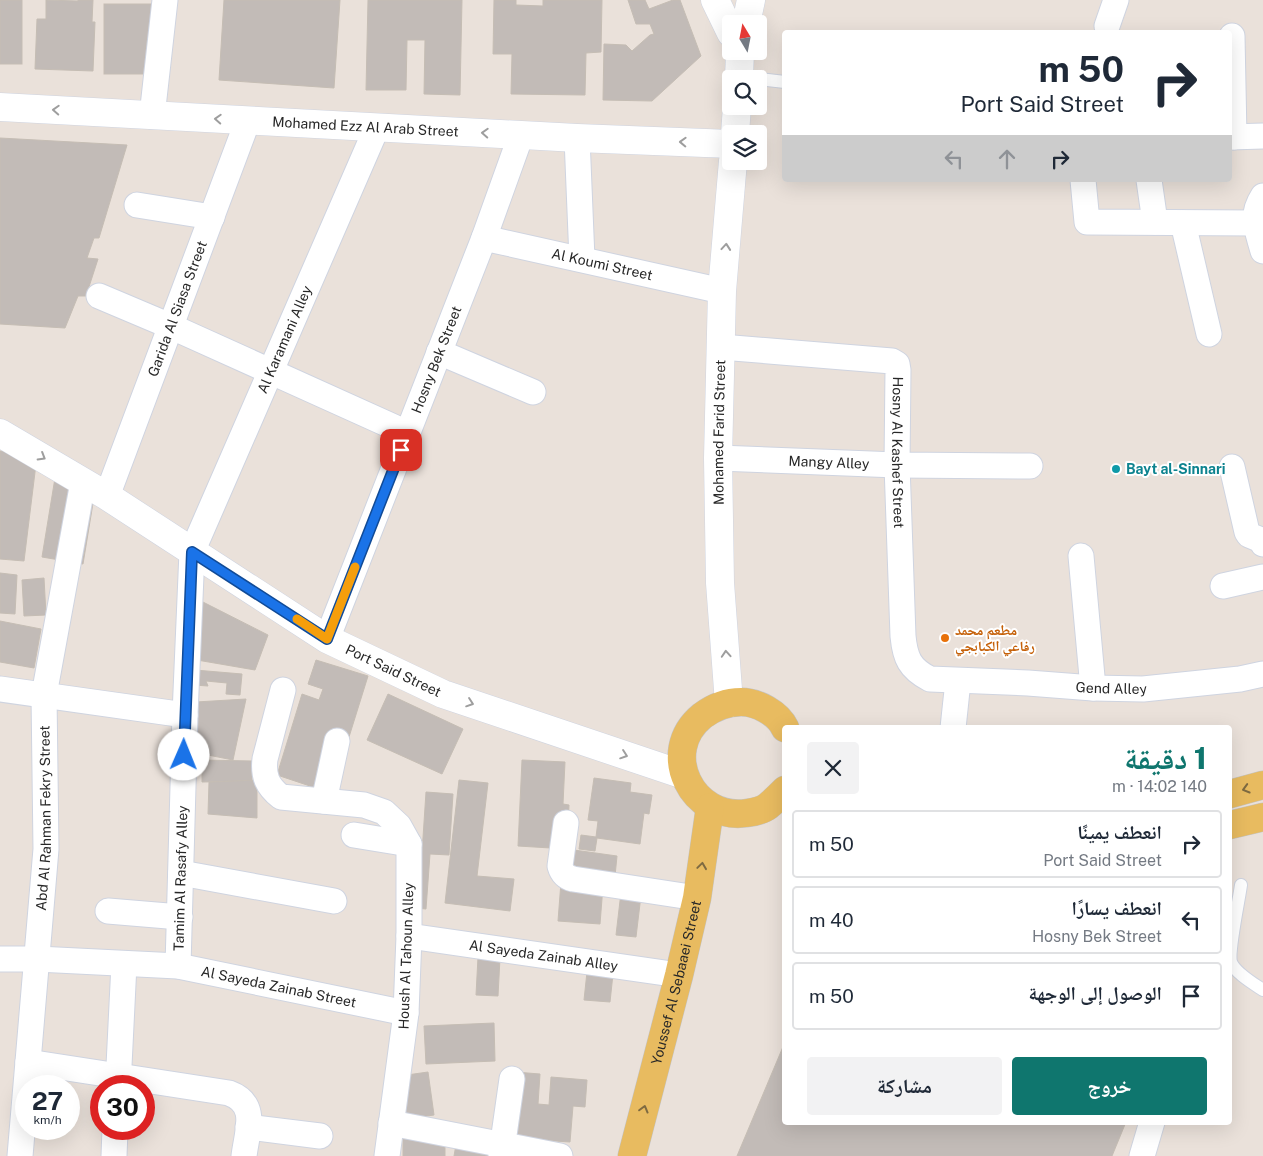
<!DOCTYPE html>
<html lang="ar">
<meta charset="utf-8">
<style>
:root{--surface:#fff;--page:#f2f2f3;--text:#1f2937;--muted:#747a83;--line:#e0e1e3;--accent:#0f766e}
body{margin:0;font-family:"Public Sans","Noto Naskh Arabic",sans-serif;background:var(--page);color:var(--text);direction:rtl;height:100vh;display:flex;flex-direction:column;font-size:19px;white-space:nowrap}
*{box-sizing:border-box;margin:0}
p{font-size:16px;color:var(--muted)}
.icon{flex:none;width:28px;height:28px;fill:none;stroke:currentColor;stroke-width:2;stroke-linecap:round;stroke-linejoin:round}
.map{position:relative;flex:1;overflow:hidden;direction:ltr}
.panel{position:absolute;left:782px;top:725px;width:450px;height:400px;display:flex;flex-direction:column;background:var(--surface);border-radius:5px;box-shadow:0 5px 20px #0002;direction:rtl}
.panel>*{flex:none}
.banner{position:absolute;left:782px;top:30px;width:450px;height:152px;border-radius:5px;box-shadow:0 5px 20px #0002;direction:rtl;background:#fff;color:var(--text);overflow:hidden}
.needle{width:32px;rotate:350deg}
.fabs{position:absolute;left:722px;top:15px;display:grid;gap:10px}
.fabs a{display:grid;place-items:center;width:45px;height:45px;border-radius:5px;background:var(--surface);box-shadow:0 5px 20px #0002;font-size:25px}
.speed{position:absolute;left:15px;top:1075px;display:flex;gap:10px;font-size:25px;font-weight:700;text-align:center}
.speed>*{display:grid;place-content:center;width:65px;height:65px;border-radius:50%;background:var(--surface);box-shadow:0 5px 20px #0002;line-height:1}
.speed small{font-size:12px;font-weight:400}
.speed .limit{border:8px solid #d22;background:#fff;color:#111}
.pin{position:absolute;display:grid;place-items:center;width:42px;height:42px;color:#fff;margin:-21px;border-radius:10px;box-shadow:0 2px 8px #0006}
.me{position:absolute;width:55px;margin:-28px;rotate:1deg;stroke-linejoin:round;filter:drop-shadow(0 0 4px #0008)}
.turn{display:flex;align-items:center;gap:18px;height:105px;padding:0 25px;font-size:22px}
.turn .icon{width:65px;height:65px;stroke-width:2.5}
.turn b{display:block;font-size:35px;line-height:42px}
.lanes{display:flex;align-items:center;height:48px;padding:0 25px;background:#0003;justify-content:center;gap:25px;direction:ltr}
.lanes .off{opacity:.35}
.round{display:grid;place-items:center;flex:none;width:52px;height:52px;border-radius:5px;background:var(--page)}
.summary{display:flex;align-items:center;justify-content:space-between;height:85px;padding:0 25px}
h1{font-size:30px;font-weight:800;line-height:38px;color:var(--accent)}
.primary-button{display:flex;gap:10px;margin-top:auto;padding:10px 25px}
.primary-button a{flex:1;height:58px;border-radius:5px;background:var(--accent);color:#fff;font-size:20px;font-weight:800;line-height:58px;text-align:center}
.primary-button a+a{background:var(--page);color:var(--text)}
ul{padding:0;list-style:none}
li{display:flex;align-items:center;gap:15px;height:68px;margin:0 10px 8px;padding:0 15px;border:2px solid var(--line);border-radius:5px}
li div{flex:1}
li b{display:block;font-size:19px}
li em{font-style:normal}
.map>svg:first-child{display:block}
.building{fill:#c2bbb7;stroke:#c5bdb4}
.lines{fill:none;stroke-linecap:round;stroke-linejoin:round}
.lane-casing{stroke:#cfd4e0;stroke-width:14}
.street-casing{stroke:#cfd4e0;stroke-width:27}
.secondary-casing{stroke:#cfd4e0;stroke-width:29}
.primary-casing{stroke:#c3c3c3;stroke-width:29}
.lane{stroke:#fff;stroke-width:12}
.street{stroke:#fff;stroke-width:25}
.secondary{stroke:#fff;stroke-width:28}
.primary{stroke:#e8bb60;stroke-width:28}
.oneway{stroke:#9e9e9e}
.oneway2{stroke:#7e6a41}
.route-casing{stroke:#114b97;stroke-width:12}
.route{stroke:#1a73e8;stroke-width:9}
.slow{stroke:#f59e0b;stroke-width:9}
.culture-dot{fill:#0f9aa8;stroke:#fff;stroke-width:2}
.food-dot{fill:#e8710a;stroke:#fff;stroke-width:2}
.labels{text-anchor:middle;stroke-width:4;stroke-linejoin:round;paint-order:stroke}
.street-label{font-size:14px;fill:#282828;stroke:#fff}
.culture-label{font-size:14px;font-weight:bold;fill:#0d838f;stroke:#fff;text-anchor:start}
.food-label{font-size:14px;font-weight:bold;fill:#c56008;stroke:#fff;text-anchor:start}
</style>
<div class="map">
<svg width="1263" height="1156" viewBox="0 0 1263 1156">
<rect width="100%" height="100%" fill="#eae1da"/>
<g class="building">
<rect x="0" y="0" width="22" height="64"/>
<polygon points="46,0 78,1 78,0 93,0 92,22 95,22 93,71 35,69 37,19 46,19"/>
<polygon points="224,0 340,0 334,88 219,80"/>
<polygon points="368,0 462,0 460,95 424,94 425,40 407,40 406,90 366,90"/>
<polygon points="494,0 516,0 516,5 543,6 543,0 602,0 601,52 586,53 585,95 511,94 512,54 493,54"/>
<polygon points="628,0 645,0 649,9 673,0 680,0 701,56 652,101 603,100 604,44 626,45 632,51 650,35 654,34 650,24 636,24"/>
<rect x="104" y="4" width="65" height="70"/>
<polygon points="0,138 127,145 99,238 94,238 87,258 98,259 86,296 78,296 65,328 0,324"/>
<polygon points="0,451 37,456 24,561 0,559"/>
<polygon points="55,478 96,485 83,564 42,557"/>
<polygon points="0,573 17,575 15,614 0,613"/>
<polygon points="44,578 46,615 24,616 22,580"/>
<polygon points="197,599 268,635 255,670 197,660"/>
<polygon points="0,621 41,629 34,668 0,662"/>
<polygon points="316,660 368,676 349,737 337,733 319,789 277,775 302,694 319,700 323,689 308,684"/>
<polygon points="195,670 242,674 240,695 226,694 227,683 206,681 208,686 194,685"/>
<polygon points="388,694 463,729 442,774 367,740"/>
<polygon points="246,699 233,760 193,752 196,702"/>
<polygon points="202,760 252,761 252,781 202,782"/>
<polygon points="522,760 565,762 563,804 569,805 567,849 518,846"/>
<polygon points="594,778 631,783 630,792 652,795 649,814 644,813 640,844 597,838 595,851 579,849 581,835 596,837 598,821 588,820"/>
<polygon points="257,780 257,818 208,814 209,782"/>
<polygon points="459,780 488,783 477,876 514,879 510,911 445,903"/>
<polygon points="426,792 453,794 449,855 430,854 426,909 406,907 409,852 422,853"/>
<polygon points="574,850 617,856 615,876 571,870"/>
<polygon points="561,882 603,886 600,924 558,921"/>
<polygon points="622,884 642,887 636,937 616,935"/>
<polygon points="478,957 500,958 498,996 476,995"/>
<polygon points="587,972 613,974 610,1002 584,1000"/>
<polygon points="494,1023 495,1061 426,1064 424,1026"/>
<polygon points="785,1042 785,1122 1126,1122 1112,1156 737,1156"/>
<polygon points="428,1072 434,1115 406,1119 400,1076"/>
<polygon points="515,1072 540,1074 538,1104 549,1105 551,1077 587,1080 585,1107 573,1106 570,1142 509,1138"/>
<rect x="403" y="1133" width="42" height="23"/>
<polygon points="457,1139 565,1156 454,1156"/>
</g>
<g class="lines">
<g class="lane-casing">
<g id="lane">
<polyline points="759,79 785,82"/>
<path d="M1241 885C1239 900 1228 951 1231 962 1235 973 1254 984 1263 990"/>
</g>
</g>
<g class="street-casing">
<g id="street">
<polyline points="1107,26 1116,0"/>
<polyline points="1232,36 1234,137"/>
<polyline points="152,116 165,0"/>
<polyline points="1230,137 1263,136"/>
<polyline points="577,138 582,259"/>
<polyline points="1083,180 1087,222 1255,223"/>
<polyline points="1149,180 1155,222"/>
<path d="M1263 196C1250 216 1257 229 1263 251"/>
<polyline points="137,205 212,217"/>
<polyline points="1183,223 1209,334"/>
<path id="s1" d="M484 238 722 291"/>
<polyline points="99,296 170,326 407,433"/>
<path id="s2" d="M721 347 892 361 897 364 898 370 897 465 903 636C905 658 910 669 930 679L1028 683 1093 688 1143 689 1240 679 1263 674"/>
<polyline points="439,352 533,392"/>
<path id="s3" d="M718 458 897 465 1030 466"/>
<polyline points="1232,467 1247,532 1249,535 1261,540 1263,544"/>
<path id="s4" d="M107 496 248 120"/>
<polyline points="1081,556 1093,688"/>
<polyline points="1223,586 1263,577"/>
<path id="s5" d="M327 639 484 238 521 135"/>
<polyline points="0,689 185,715"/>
<path d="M283 690 265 759C263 776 267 786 281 797L364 805 384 812 399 826 409 844V936L406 1013 387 1156"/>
<polyline points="953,728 958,681"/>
<polyline points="324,801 337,741"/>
<path d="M566 823 560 866C562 873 565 877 573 879L697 898"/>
<polyline points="354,835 409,844"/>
<polyline points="181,873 334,901"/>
<polyline points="108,911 180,917"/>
<path id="s6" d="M409 936 679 975"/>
<path id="s7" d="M0 959H37L178 966 406 1013"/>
<path id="s8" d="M178 966 185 715 192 552 377 127"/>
<path d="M28 1062 229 1093C259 1104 247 1131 244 1156"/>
<polyline points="118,1086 124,964"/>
<polyline points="391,1123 560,1156"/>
<polyline points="248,1127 320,1136"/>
<path id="s9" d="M20 1156 46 849 44 695 83 482"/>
<polyline points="114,1156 115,1129"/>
<polyline points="501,1156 512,1079"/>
<polyline points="1142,1156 1152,1122"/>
</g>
</g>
<g class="secondary-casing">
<g id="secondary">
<polyline points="715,0 731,33"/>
<polyline points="746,24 751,0"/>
<polyline points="739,79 740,51"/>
<path id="s10" d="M0 107 577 138 731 144"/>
<polyline points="735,134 737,106"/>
<path id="s11" d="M0 433 107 496 327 639 443 694 684 775"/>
<path id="s12" d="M729 703 720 583 718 458 722 291 733 161"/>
</g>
</g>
<g class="primary-casing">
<g id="primary">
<path d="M785 728C778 713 757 702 741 702 726 702 714 707 702 716 658 752 692 821 747 813 754 812 763 810 768 806 774 801 780 795 785 790"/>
<polyline points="1230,794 1263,785"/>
<polyline points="1230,825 1263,817"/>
<path id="s13" d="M632 1156 679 975 697 898 710 807"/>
</g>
</g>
<use href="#lane" class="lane"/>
<use href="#street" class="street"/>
<use href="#secondary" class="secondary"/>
<use href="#primary" class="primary"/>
</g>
<defs><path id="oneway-chevron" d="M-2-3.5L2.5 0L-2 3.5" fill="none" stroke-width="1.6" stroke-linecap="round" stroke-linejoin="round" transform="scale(1.25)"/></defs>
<g class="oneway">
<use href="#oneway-chevron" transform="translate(56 110) rotate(-177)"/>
<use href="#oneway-chevron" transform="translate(218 119) rotate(-177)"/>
<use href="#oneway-chevron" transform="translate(485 133) rotate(-177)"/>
<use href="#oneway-chevron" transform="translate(683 142) rotate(-178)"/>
<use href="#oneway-chevron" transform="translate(726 247) rotate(-85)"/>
<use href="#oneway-chevron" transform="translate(42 457) rotate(31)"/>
<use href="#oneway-chevron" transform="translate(726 654) rotate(-94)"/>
<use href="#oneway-chevron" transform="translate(470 703) rotate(19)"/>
<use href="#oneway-chevron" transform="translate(624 755) rotate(19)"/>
</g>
<g class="oneway2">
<use href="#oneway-chevron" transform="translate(1246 789) rotate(164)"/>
<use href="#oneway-chevron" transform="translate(702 866) rotate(-82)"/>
<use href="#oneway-chevron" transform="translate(644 1109) rotate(-75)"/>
</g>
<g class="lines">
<g class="route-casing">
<polyline id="route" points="184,755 192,552 327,639 401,450"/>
</g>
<use href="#route" class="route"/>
<polyline class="slow" points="297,619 327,639 355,567"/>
</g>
<circle class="culture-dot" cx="1116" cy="469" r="5"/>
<circle class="food-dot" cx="945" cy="638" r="5"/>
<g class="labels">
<g class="street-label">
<text dy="5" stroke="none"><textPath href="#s10" startOffset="366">Mohamed Ezz Al Arab Street</textPath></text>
<text dy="5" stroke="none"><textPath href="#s1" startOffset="121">Al Koumi Street</textPath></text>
<text dy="5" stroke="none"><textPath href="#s4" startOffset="200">Garida Al Siasa Street</textPath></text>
<text dy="5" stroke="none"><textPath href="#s8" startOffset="646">Al Karamani Alley</textPath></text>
<text dy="5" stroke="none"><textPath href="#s5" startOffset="300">Hosny Bek Street</textPath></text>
<text dy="5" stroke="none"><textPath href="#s12" startOffset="271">Mohamed Farid Street</textPath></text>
<text dy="5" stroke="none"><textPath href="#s2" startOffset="266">Hosny Al Kashef Street</textPath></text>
<text dy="5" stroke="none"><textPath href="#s3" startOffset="111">Mangy Alley</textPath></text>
<text dy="5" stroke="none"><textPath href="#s11" startOffset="460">Port Said Street</textPath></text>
<text dy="5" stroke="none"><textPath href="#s2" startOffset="685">Gend Alley</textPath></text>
<text dy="5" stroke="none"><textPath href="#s9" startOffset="339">Abd Al Rahman Fekry Street</textPath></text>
<text dy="5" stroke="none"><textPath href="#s8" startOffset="88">Tamim Al Rasafy Alley</textPath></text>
<text transform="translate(406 956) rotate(-88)" y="5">Housh Al Tahoun Alley</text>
<text dy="5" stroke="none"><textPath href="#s6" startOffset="136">Al Sayeda Zainab Alley</textPath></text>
<text dy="5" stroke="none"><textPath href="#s13" startOffset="179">Youssef Al Sebaaei Street</textPath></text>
<text dy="5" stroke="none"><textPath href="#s7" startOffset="281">Al Sayeda Zainab Street</textPath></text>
</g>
<g class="culture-label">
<text x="1126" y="474">Bayt al-Sinnari</text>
</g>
<g class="food-label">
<text x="955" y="635">مطعم محمد<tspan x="955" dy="16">رفاعي الكبابجي</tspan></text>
</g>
</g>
</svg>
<div class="fabs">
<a><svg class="needle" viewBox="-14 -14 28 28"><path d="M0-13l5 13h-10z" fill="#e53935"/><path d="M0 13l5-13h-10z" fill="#747a83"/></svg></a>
<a><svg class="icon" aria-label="search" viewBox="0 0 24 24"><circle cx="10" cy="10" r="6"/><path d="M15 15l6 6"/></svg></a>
<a><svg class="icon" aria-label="layers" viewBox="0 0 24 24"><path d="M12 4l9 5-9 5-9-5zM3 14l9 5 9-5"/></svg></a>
</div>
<div class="speed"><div>27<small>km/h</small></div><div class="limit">30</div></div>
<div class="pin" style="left:401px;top:450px;background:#d93025"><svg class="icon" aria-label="arrive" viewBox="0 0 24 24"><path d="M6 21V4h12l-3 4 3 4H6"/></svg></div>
<svg class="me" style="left:184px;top:755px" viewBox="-20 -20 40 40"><circle r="19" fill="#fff"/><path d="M0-13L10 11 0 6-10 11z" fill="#1a73e8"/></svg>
<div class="banner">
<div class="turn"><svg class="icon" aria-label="right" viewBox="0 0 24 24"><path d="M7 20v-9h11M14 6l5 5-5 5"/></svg><div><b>50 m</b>Port Said Street</div></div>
<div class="lanes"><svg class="icon off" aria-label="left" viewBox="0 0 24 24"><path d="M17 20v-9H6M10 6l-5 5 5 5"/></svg><svg class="icon off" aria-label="ahead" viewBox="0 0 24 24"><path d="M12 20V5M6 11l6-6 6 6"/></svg><svg class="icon" aria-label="right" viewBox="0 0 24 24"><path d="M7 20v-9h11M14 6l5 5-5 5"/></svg></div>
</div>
<section class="panel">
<div class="summary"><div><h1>1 دقيقة</h1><p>140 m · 14:02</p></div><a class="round"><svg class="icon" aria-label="close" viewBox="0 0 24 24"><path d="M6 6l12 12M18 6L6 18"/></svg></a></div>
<ul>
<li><svg class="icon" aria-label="right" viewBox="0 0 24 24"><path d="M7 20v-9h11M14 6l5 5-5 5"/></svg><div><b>انعطف يمينًا</b><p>Port Said Street</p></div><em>50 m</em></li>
<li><svg class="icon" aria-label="left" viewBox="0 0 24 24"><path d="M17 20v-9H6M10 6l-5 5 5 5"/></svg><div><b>انعطف يسارًا</b><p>Hosny Bek Street</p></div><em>40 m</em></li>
<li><svg class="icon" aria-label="arrive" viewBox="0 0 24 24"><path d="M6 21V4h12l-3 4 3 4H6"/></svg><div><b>الوصول إلى الوجهة</b></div><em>50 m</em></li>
</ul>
<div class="primary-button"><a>خروج</a><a>مشاركة</a></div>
</section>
</div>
